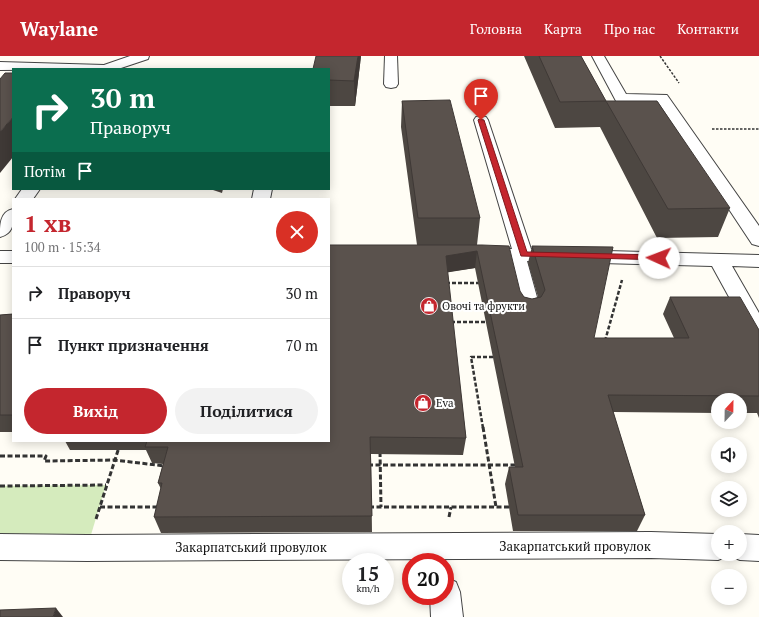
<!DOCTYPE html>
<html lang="uk">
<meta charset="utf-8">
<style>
:root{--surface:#fff;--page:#f2f2f2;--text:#202124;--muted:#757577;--line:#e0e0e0;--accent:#c4262e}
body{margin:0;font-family:"PT Serif",serif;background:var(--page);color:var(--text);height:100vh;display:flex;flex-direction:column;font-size:15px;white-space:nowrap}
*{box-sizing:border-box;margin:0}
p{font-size:13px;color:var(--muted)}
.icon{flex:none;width:22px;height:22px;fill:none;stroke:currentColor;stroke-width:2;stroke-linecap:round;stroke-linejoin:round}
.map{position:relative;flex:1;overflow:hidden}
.details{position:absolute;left:12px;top:142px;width:318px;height:244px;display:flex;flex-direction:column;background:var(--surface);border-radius:0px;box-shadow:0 2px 10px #0003}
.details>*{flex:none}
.banner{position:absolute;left:12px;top:12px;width:318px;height:122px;border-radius:0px;box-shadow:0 2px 10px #0003;background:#0b6e4f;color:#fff;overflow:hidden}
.needle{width:26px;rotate:22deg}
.buttons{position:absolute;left:711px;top:337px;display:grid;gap:8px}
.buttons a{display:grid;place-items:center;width:36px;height:36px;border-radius:50%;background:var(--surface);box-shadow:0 2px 10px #0003;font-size:20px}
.speed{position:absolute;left:342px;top:497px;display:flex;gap:8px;font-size:20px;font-weight:700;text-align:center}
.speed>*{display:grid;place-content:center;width:52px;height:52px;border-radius:50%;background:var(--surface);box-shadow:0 2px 10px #0003;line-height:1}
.speed small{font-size:10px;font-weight:400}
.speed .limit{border:6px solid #d22;background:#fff;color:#111}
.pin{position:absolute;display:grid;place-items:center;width:34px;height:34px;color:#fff;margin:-41px -17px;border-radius:50% 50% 50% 0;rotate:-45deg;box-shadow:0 0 4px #0007}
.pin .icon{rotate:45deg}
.me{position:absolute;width:44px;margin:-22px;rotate:272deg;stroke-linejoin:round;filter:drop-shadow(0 0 3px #0008)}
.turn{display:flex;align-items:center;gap:14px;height:84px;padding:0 12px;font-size:18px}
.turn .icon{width:52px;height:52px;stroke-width:2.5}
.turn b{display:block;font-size:28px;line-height:34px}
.then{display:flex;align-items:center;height:38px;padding:0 12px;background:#0003;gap:8px;font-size:15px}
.round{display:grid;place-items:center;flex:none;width:42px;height:42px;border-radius:21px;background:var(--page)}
.overview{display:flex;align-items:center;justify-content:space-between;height:68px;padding:0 12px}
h1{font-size:24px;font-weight:600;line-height:30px;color:var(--accent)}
.button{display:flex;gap:8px;margin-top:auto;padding:8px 12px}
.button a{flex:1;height:46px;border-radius:24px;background:var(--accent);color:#fff;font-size:16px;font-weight:600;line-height:46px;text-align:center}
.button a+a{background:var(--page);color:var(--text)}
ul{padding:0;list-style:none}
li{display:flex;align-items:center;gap:12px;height:52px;padding:0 12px;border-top:1px solid var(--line)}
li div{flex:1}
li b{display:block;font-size:15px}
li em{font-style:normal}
header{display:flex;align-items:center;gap:24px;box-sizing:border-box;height:56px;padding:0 20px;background:var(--accent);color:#fff}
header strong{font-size:19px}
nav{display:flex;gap:22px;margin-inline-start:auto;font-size:14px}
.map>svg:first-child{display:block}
.green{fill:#d5ebbd}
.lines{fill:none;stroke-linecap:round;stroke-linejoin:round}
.minor-casing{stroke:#444;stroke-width:2}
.path-far2{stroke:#333;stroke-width:1.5;stroke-dasharray:2.5 1.5;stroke-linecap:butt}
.path-far1{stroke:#333;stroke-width:2.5;stroke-dasharray:4 2;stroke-linecap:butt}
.path{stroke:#333;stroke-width:3;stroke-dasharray:5 2.5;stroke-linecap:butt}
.minor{fill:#fff;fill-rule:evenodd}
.wall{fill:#4d4742}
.shaded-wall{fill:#3f3936}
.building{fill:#5a524d;stroke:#3f3936}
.route{fill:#c4262e;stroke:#7f191e}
.labels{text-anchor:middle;stroke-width:4;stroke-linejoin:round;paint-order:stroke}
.poi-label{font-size:11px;fill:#111;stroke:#fff;text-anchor:start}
.near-street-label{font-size:13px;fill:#111;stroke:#fff}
</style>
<header>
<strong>Waylane</strong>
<nav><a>Головна</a><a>Карта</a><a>Про нас</a><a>Контакти</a></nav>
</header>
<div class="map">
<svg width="759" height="561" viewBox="0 0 759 561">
<rect width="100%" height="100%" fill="#fffdf5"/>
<polygon class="green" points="106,429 87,492 0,491 0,430"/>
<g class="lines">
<g class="minor-casing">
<g id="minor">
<polygon points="130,0 149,0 148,3 118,13 0,14 0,6 104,9"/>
<polygon points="385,0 397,0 398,28 396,31 391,32 386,31 384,28"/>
<polygon points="592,0 604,0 626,38 667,39 759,170 759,190 752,188 658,46 616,45"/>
<polygon points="481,60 486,61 488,64 531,193 759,199 759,211 732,210 759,257 759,284 751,281 712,210 527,205 540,252 536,257 529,259 522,257 518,252 507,205 480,204 473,202 470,198 473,194 480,192 512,193 474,64 476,61"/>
<polygon points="22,133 40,133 33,143 15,143"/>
<polygon points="254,133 272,133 270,143 252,143"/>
<path d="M13 153C13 166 15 177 0 181 0 168 0 156 13 153Z"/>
<rect x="0" y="195" width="13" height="12"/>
<polygon points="651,476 718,478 718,498 740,498 740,478 759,479 759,505 740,504 730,500 729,499 728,500 718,504 651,502 87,505 0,504 0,478 87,479"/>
<polygon points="445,521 456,526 460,536 463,561 431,561 430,540 445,540"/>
</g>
</g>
<g class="path-far2">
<polyline points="660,0 679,27"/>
<polyline points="712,73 759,73"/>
</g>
<g class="path-far1">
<polyline points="446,227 481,227"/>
<polyline points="451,266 488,266"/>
<polyline points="605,285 622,224"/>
<polyline points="483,372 471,301 495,301"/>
</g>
<g class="path">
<polyline points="483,371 496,451"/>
<polyline points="380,396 381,451"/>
<polyline points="0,400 46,400 44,405 114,404 165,410"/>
<polyline points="368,409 517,409"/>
<polyline points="0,430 106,429"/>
<polyline points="100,451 160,451"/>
<polyline points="369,451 512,451"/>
<polyline points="449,461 451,451"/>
<polyline points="96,463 121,385"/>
</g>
<use href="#minor" class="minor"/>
</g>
<g class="wall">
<polygon points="361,0 355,50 329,50 329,13"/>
<polygon points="524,0 581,0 606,45 730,152 718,181 657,182 600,71 555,72"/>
<polygon points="402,45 480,162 477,189 524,241 532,243 538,241 528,207 532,190 594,282 674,282 663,258 670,241 759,274 759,362 757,357 740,357 740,344 718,344 718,357 613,356 645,459 637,475 513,475 505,428 509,411 515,411 475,212 447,216 466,382 463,399 371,398 372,476 161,477 154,461 161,433 158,427 163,408 152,407 146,394 70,394 65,385 329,385 417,189 401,71"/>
<polygon points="210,133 223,133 222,137"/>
<polygon points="13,258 13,376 0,376 0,259"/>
</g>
<g class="shaded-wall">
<polygon points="358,0 361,0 355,50 354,25"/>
<polygon points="13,61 13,101 0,117 0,76"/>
<polygon points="477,195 475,212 444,217 446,200"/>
<polygon points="56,552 63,561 53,561"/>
</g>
<g class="building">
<polygon points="316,0 358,0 354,25 329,24 329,13 313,13"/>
<polygon points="539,0 581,0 606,45 560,46"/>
<polygon points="5,17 13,17 13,61 0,76 0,23"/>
<polygon points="450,44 480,162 418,162 402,45"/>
<polygon points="606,45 657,45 730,152 668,153"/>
<polygon points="329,189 482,189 509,190 520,235 524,241 532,243 541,241 545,234 532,190 613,191 594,282 689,282 670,241 740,241 759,274 759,340 608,339 645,459 518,459 509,411 523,411 477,195 446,200 466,382 370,381 372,460 154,461 162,427 158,427 168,391 145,391 147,385 329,385"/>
<polygon points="13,258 13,359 0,359 0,259"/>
<polygon points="56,552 53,561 0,561 0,554"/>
</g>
<polygon class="route" points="479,63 484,64 527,196 659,199 662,200 662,204 521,200 478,64"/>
<defs>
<g id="shop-disc" transform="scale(0.9)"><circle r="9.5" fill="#c4262e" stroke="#fff"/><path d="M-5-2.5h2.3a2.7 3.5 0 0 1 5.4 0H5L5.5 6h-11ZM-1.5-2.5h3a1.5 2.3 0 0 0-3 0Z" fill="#fff"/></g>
</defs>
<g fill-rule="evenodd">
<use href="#shop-disc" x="429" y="250"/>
<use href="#shop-disc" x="423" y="347"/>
</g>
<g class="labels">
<g class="poi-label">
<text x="442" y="254">Овочі та фрукти</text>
<text x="436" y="351">Eva</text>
</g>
<g class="near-street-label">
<text x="575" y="495">Закарпатський провулок</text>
<text x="251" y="496">Закарпатський провулок</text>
</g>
</g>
</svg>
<div class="buttons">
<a><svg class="needle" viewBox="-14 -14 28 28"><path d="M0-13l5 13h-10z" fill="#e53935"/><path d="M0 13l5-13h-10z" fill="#757577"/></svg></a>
<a><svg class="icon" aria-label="sound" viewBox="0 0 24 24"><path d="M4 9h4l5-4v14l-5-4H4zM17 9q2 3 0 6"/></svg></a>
<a><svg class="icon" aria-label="layers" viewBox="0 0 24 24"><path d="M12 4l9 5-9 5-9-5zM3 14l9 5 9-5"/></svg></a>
<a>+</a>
<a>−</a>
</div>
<div class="speed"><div>15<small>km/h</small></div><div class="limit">20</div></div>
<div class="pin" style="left:481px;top:64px;background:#d93025"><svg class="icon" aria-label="arrive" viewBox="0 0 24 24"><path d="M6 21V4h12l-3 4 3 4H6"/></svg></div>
<svg class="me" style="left:659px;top:202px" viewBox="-20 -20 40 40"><circle r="19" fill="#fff"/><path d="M0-13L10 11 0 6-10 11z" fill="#c4262e"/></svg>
<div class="banner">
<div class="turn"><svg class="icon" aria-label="right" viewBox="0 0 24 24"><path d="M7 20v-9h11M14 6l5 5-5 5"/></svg><div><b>30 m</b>Праворуч</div></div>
<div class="then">Потім<svg class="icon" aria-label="arrive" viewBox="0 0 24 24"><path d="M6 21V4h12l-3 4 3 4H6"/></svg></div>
</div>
<section class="details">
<div class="overview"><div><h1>1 хв</h1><p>100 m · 15:34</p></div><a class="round" style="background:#d93025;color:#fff"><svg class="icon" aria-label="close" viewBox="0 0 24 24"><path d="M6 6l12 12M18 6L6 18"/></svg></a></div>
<ul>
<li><svg class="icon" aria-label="right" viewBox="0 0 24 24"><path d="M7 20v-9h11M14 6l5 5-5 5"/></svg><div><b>Праворуч</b></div><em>30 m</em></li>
<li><svg class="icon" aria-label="arrive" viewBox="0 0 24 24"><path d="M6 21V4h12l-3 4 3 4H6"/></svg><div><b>Пункт призначення</b></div><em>70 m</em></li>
</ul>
<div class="button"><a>Вихід</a><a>Поділитися</a></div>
</section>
</div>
